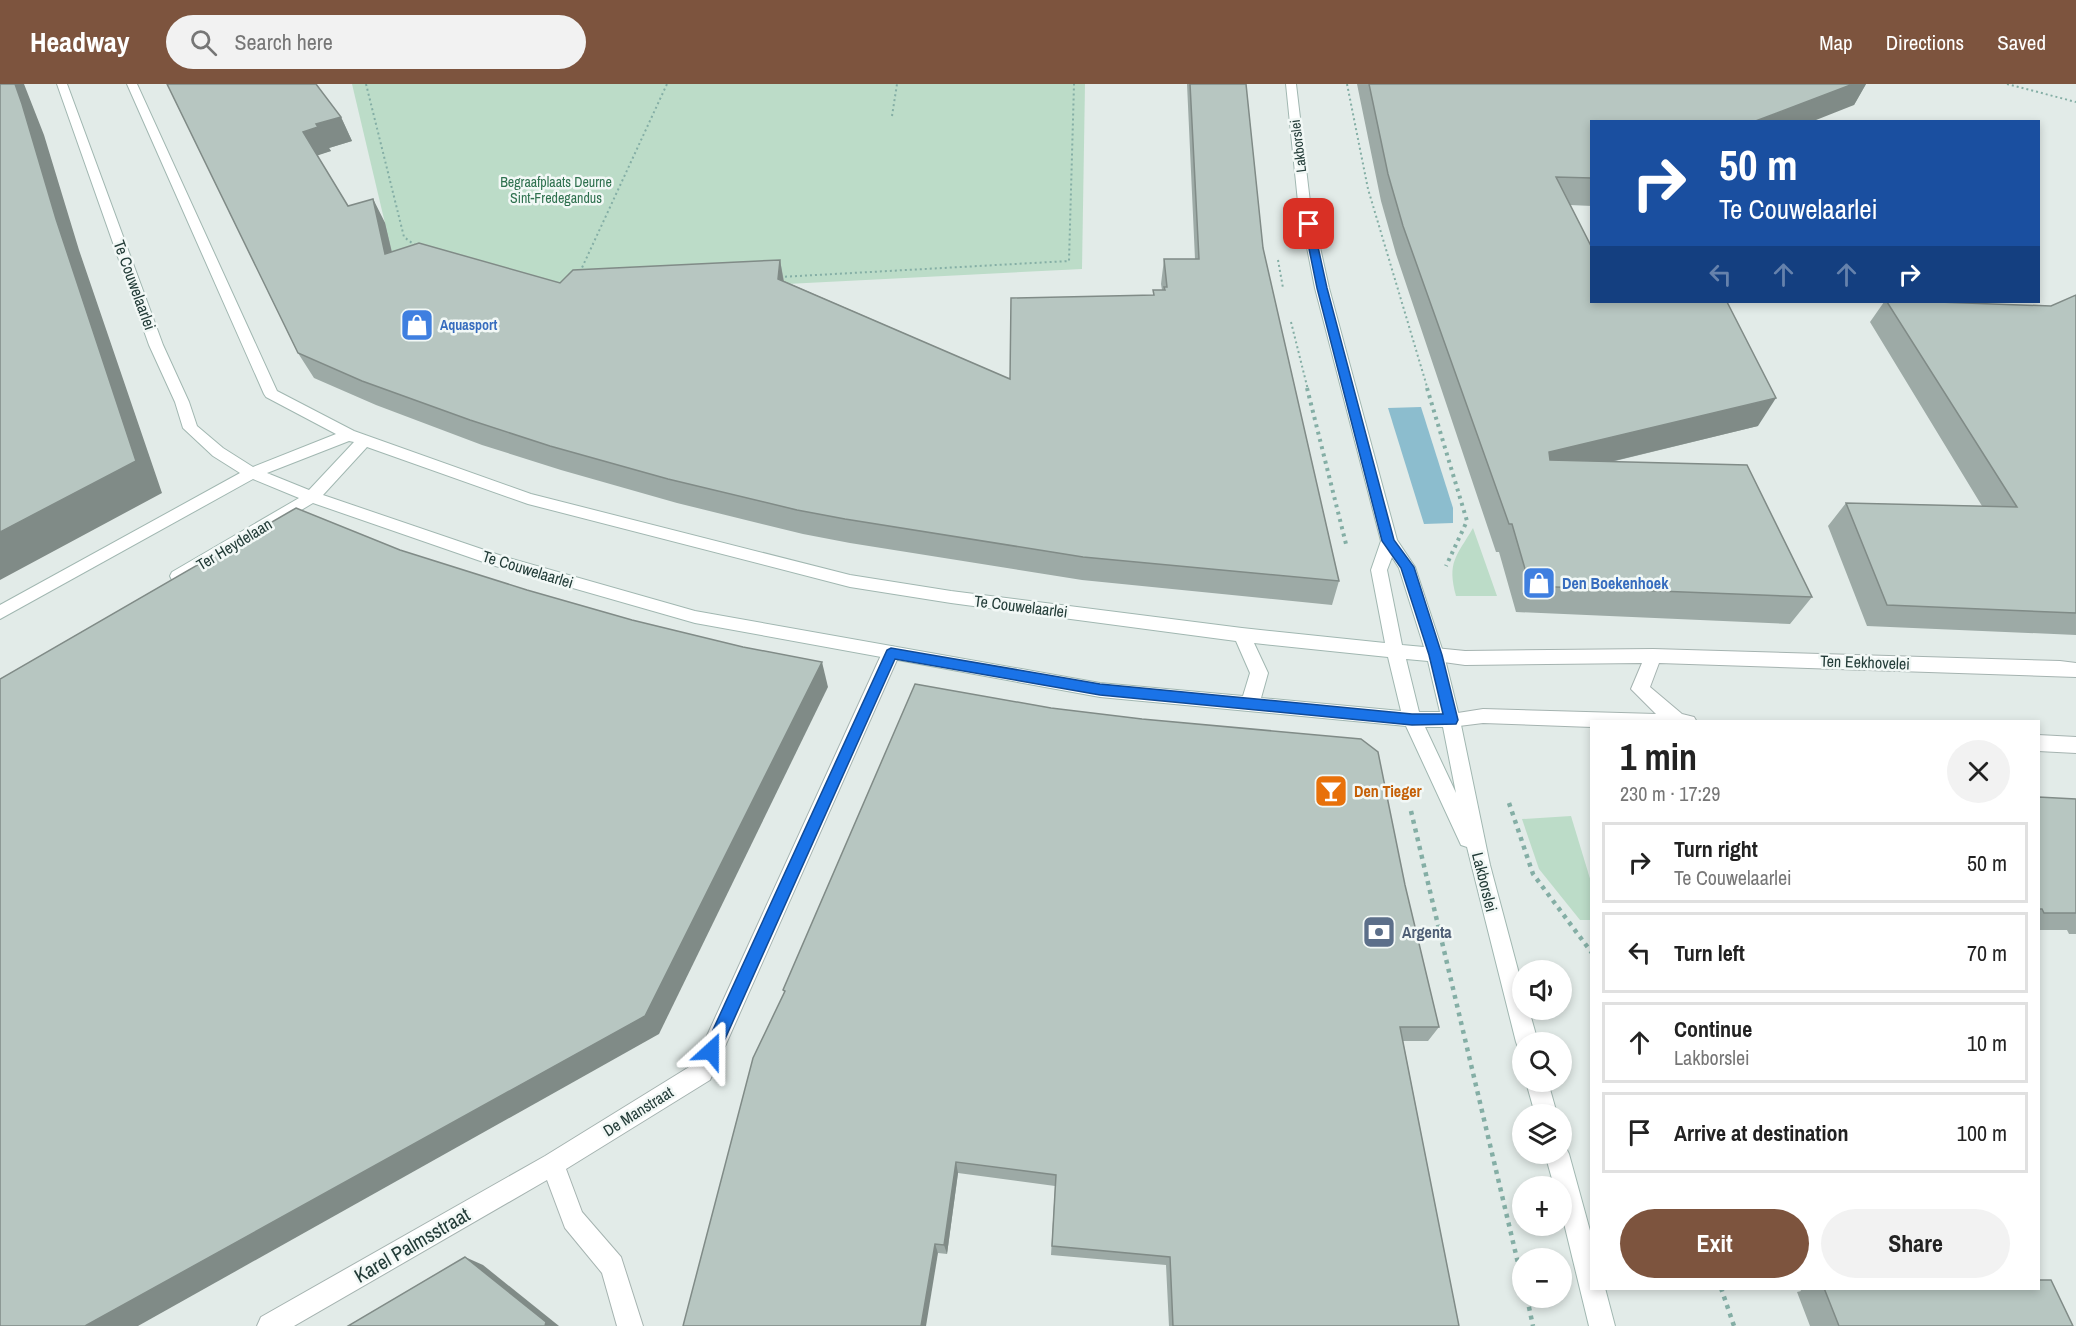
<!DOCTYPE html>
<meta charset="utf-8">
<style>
:root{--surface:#fff;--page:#f2f2f2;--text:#222;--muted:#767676;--line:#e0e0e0;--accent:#7d543e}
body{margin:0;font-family:"Archivo Narrow",sans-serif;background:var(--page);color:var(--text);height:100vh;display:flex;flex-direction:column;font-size:22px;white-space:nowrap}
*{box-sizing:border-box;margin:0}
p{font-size:20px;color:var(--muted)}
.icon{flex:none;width:33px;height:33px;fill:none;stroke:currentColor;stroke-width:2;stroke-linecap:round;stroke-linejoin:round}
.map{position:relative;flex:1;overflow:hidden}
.details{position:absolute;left:1590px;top:636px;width:450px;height:570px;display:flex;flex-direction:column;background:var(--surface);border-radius:0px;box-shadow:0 3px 9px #0003}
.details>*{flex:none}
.banner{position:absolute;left:1590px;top:36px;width:450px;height:183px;border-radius:0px;box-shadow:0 3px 9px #0003;background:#1a4fa0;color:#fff;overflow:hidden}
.controls{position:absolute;left:1512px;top:876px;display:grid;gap:12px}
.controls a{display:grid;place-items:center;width:60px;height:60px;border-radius:50%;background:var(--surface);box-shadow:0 3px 9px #0003;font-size:30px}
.pin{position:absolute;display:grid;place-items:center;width:51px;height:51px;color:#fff;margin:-26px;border-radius:12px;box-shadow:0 3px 9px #0006}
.me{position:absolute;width:66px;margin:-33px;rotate:24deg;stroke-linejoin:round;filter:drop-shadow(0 0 4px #0008)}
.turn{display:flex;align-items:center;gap:21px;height:126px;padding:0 30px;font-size:27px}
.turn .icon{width:78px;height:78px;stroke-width:2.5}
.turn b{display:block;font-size:42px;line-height:51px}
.lanes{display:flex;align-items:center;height:57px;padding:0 30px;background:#0003;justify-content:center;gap:30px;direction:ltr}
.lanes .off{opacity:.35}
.round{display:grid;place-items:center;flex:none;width:63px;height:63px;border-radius:32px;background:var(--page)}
.headline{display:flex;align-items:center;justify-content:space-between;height:102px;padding:0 30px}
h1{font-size:36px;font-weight:800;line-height:45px}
.action{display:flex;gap:12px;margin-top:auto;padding:12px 30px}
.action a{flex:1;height:69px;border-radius:36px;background:var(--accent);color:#fff;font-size:24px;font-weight:800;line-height:69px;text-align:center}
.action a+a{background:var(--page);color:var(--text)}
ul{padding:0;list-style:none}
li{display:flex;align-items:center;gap:18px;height:81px;margin:0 12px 9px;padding:0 18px;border:3px solid var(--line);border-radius:0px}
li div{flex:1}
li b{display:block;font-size:22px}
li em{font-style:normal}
header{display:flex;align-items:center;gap:36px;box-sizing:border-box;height:84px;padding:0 30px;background:var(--accent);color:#fff}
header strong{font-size:28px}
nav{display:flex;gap:33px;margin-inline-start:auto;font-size:21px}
.search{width:420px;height:54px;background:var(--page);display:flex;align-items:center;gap:15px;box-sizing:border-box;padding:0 21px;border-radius:33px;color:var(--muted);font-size:22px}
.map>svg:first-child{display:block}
.green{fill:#bcdcc8}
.water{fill:#8cbdce}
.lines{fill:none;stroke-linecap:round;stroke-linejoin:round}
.street-casing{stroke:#a5b3b0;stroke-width:2}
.secondary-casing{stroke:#a1b7b1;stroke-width:2}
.path-far2{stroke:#84aea5;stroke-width:2;stroke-dasharray:2 3;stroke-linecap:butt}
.path-far1{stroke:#84aea5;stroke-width:4;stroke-dasharray:3 4.5;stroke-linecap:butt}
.path{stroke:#84aea5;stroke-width:4.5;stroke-dasharray:4 5;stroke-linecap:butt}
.street{fill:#fff;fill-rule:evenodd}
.secondary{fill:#fff;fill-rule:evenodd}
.wall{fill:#9daaa6}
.shaded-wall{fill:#808b87}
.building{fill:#b7c6c1;stroke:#808b87;stroke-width:1.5}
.route{fill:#1a73e8;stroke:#114b97;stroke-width:1.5}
.labels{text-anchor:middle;stroke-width:5;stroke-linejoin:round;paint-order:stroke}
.far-street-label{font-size:14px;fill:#233c38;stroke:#f2f8f6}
.far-park-label{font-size:14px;fill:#2f714f;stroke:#f2f8f6}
.far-shop-label{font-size:14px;font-weight:bold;fill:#366cbe;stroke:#f2f8f6;text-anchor:start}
.street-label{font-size:16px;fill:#233c38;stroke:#f2f8f6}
.shop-label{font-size:16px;font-weight:bold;fill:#366cbe;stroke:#f2f8f6;text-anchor:start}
.food-label{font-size:16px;font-weight:bold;fill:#c56008;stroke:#f2f8f6;text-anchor:start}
.service-label{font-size:16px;font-weight:bold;fill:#4e5e75;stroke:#f2f8f6;text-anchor:start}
.near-street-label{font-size:20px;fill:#233c38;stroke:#f2f8f6}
</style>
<header>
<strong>Headway</strong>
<div class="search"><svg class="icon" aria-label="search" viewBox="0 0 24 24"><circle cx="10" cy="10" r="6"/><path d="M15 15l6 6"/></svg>Search here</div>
<nav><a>Map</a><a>Directions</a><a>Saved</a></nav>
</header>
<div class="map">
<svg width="2076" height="1242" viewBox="0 0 2076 1242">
<rect width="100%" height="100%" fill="#e2ebe8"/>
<g class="green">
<polygon points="352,0 1085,0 1082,185 533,213 393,173"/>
<path d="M1473 444 1497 512H1456C1447 478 1456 473 1473 444Z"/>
<polygon points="1571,732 1591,798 1591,836 1580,836 1539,785 1522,735"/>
</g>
<polygon class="water" points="1421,323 1453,424 1453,439 1424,440 1388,324"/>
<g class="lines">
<g class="street-casing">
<g id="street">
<polygon points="891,562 897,564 900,569 710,996 566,1085 582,1128 621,1173 643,1242 617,1242 602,1189 565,1144 547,1096 294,1242 257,1242 261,1233 545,1072 694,980 882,569 885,564"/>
<polygon points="1435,564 1465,567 1653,565 2060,577 2076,579 2076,593 1659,579 1650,603 1682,630 1694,633 1697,638 1592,638 1592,643 1483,639 1451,643 1445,641 1442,636 1445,631 1483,625 1656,630 1631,605 1642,579 1465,581 1429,576 1426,571 1429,566"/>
<polygon points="2038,651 2076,653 2076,669 2038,667"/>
</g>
</g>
<g class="secondary-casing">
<g id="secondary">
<path d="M57 0H67L163 261 189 318 197 342 223 364 253 383 336 350 266 313 264 310 127 0H137L277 307 354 347 531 410 850 491 951 507 1242 544 1385 559 1371 486 1381 457 1315 204 1298 118 1286 0H1296L1310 118 1329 204 1397 456 1415 483 1444 571 1460 636 1490 781 1522 901V926H1529L1538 958H1522V967L1519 966 1516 958 1467 763 1461 761 1406 642 1100 613 695 539 492 481 313 419 184 496H172L170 492 172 488 299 414 253 395 0 535V521L240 389 213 372 183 344 175 318 149 261ZM349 357 354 358 309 406 267 389ZM367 363 528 420 850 503 951 519 1236 557 1250 589 1243 612 1100 599 695 527 502 472 323 411ZM1392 473 1399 484 1424 563 1402 561 1387 486ZM1254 559 1388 573 1401 627 1261 614 1268 589ZM1406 575 1428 577 1440 628H1419ZM1425 643H1443L1456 709Z"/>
<polygon points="1526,998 1548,998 1557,1030 1535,1030"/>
<polygon points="1562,1060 1565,1062 1569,1070 1592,1154 1592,1204 1605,1204 1615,1242 1589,1242 1562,1131 1562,1102 1554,1102 1545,1070 1562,1070"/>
</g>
</g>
<g class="path-far2">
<polyline points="366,0 404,153 416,162"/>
<polyline points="1347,0 1368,105 1428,306"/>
<polyline points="2007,0 2076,18"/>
<polyline points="892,32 897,0"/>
<polyline points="1278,176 1283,204"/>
<polyline points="580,188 667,0"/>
<polyline points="780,193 1069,177 1074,0"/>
<polyline points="1291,238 1308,306"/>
</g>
<g class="path-far1">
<polyline points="1307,304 1347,464"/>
<polyline points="1427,304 1467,437 1446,482"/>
</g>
<g class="path">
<polyline points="1509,719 1533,790 1592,869"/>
<polyline points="1411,727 1522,1196"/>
<polyline points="1721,1204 1734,1242"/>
<polyline points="1527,1214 1533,1242"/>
</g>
<use href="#street" class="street"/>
<use href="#secondary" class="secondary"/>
</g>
<g class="wall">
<polygon points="167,0 341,33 352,57 329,64 331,67 317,71 348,122 373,115 385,139 392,168 560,199 780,176 784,197 1010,295 1153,211 1153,206 1162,206 1161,200 1164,175 1195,175 1187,0 1246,0 1263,164 1339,497 1332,521 1082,496 850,459 803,450 677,419 561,386 482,361 376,321 314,294 298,269"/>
<polygon points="1357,0 1866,0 1854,21 1592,38 1592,122 1570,121 1592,218 1758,342 1611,378 1812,513 1790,540 1516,528 1499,468 1496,468 1396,170 1381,117"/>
<polygon points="2076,211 2076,551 1867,542 1828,442 1846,419 1982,422 1870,238 1884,218 1938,218 2051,222"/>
<polygon points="2038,713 2076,715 2076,850 2069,850 2067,846 2038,846"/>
<polygon points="1405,801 1439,943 1428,957 1403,957 1459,1242 1169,1242 1166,1181 1051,1171 1055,1102 958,1089 947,1170 938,1169 783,906"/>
<polygon points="1800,1204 2038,1204 2073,1242 1810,1242 1797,1208 1801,1207"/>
</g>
<g class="shaded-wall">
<polygon points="15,0 24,0 44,51 79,166 162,409 0,496 0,448 56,135"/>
<polygon points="1853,0 1866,0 1854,21 1811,38 1753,38"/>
<polygon points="341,33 352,57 329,64 331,67 316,72 303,48 316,40"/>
<polygon points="373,115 385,139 398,195 385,170"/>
<polygon points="780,176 784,200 778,195"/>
<polygon points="1776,314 1758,342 1535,396 1549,368"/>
<polygon points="822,578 828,603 659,950 138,1242 85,1242"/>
<polygon points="956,1078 958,1089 947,1170 944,1161"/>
<polygon points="935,1160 938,1169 926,1242 921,1242"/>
<polygon points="465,1173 483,1181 559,1242 545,1242"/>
</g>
<g class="building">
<polygon points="0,0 15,0 22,20 56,135 136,377 0,448"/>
<polygon points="167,0 316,0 341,33 316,40 318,43 303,48 348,122 373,115 385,170 419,159 560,199 573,186 780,176 778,195 1010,295 1011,214 1154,211 1153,206 1165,206 1164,203 1167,203 1164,175 1199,175 1190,0 1246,0 1263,164 1339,497 1083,473 845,435 797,426 668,395 550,362 470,336 362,297 298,269"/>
<polygon points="1369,0 1853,0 1753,38 1592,38 1592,94 1556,93 1592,164 1592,218 1727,218 1776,314 1549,368 1550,376 1747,381 1812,513 1530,502 1512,440 1509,440 1403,142 1388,90"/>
<polygon points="2076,211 2076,529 1887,521 1846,419 2017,423 1887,218 1938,218 2051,222"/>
<polygon points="296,424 400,466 527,506 632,536 743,563 822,578 645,932 85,1242 0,1242 0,595"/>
<polygon points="915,600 1051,624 1142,635 1361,655 1378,668 1405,801 1439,943 1400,943 1459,1242 1173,1242 1170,1173 1052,1162 1056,1091 956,1078 944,1161 935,1160 921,1242 683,1242 753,974 785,907 783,906"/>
<polygon points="2038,713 2076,715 2076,829 2044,829 2042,825 2038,825"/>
<polygon points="465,1173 546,1238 545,1242 348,1242"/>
<polygon points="2038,1196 2051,1196 2073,1242 1839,1242 1824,1204 2038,1204"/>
</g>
<polygon class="route" points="1309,137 1313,140 1327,204 1394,456 1414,483 1442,571 1458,636 1456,640 1412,641 1100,611 895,575 717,973 711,975 706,973 703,967 706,961 887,566 891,564 1100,600 1412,630 1443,630 1429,571 1401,484 1382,457 1317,204 1304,140"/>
<defs>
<g id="shop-square" transform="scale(1.725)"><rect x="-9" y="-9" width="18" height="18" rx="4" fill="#3f7fe0" stroke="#f2f8f6"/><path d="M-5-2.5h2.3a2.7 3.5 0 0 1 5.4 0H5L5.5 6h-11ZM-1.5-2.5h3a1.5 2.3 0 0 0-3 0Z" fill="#fff"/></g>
<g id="bar-square" transform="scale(1.725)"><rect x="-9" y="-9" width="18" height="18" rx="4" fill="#e8710a" stroke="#f2f8f6"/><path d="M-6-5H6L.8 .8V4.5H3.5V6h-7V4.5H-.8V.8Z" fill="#fff"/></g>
<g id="bank-square" transform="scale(1.725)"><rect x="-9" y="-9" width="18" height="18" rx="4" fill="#5c6f8a" stroke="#f2f8f6"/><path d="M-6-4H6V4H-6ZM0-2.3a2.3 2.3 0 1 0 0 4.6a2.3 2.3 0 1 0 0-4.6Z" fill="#fff"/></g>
</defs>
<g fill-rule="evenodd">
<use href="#shop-square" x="417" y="241"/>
<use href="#shop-square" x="1539" y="499"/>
<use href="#bar-square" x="1331" y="707"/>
<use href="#bank-square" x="1379" y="848"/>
</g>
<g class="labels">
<g class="far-street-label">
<text transform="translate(1298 62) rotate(-97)" y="5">Lakborslei</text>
</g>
<g class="far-park-label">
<text x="556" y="103">Begraafplaats Deurne<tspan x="556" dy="16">Sint-Fredegandus</tspan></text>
</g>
<g class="far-shop-label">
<text x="440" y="246">Aquasport</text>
</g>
<g class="street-label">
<text transform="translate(135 201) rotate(70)" y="6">Te Couwelaarlei</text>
<text transform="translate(234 460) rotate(-31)" y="6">Ter Heydelaan</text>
<text transform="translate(528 485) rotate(17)" y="6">Te Couwelaarlei</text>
<text transform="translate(1021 522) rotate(7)" y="6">Te Couwelaarlei</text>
<text transform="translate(1865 578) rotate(2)" y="6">Ten Eekhovelei</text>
<text transform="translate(1485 798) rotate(76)" y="6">Lakborslei</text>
<text transform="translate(638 1027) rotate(-32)" y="6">De Manstraat</text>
</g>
<g class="shop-label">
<text x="1562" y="505">Den Boekenhoek</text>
</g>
<g class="food-label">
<text x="1354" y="713">Den Tieger</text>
</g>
<g class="service-label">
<text x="1402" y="854">Argenta</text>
</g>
<g class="near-street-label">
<text transform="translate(412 1161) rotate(-30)" y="7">Karel Palmsstraat</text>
</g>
</g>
</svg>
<div class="controls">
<a><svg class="icon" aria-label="sound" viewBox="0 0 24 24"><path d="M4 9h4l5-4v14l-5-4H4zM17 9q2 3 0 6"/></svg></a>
<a><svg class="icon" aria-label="search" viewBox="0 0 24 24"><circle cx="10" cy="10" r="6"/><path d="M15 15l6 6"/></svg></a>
<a><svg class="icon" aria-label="layers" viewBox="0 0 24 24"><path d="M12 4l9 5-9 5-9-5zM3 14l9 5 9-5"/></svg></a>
<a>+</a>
<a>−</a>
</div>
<div class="pin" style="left:1309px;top:140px;background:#d93025"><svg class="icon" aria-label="arrive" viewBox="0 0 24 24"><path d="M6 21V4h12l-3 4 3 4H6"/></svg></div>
<svg class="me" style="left:711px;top:967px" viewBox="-20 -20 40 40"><path d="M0-17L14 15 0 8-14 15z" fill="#1a73e8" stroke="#fff" stroke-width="4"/></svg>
<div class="banner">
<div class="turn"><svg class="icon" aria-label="right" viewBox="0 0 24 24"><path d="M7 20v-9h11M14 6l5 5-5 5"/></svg><div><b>50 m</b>Te Couwelaarlei</div></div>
<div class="lanes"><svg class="icon off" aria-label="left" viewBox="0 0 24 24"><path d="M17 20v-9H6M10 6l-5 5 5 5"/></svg><svg class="icon off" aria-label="ahead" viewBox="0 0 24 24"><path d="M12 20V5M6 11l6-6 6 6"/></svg><svg class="icon off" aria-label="ahead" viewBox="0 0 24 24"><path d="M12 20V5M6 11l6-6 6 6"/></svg><svg class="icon" aria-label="right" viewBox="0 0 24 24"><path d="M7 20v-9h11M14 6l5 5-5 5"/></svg></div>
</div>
<section class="details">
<div class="headline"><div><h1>1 min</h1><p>230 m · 17:29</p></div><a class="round"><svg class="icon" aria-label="close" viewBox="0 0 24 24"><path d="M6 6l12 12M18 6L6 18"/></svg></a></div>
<ul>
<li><svg class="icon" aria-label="right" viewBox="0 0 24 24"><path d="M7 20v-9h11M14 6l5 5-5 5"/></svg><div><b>Turn right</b><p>Te Couwelaarlei</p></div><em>50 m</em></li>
<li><svg class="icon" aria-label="left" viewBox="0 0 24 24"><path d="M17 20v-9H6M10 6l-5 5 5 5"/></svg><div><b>Turn left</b></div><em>70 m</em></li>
<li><svg class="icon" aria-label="ahead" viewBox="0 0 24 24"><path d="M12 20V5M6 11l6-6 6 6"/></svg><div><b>Continue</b><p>Lakborslei</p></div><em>10 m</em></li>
<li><svg class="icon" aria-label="arrive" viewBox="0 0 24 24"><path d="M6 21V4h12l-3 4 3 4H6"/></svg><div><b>Arrive at destination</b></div><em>100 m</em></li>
</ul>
<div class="action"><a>Exit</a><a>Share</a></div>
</section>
</div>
